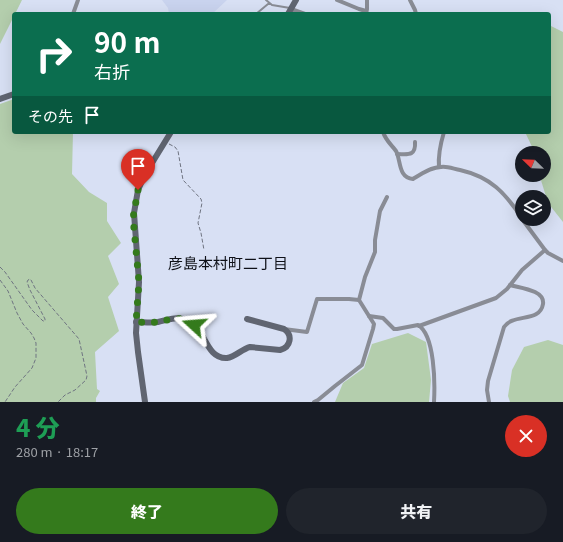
<!DOCTYPE html>
<html lang="ja">
<meta charset="utf-8">
<style>
:root{--surface:#171b24;--page:#20242c;--text:#f1f3f6;--muted:#9ea1a6;--accent:#347a1c}
body{margin:0;font-family:Georgia,"Noto Sans JP",serif;background:var(--page);color:var(--text);height:100vh;display:flex;flex-direction:column;font-size:15px;white-space:nowrap}
*{box-sizing:border-box;margin:0}
p{font-size:13px;color:var(--muted)}
.icon{flex:none;width:22px;height:22px;fill:none;stroke:currentColor;stroke-width:2;stroke-linecap:round;stroke-linejoin:round}
.map{position:relative;height:402px;overflow:hidden}
.drawer{display:flex;flex-direction:column;background:var(--surface);flex:1}
.drawer>*{flex:none}
.top-card{position:absolute;left:12px;top:12px;width:539px;height:122px;border-radius:4px;box-shadow:0 4px 16px #0002;background:#0b6e4f;color:#fff;overflow:hidden}
.needle{width:26px;rotate:293deg}
.controls{position:absolute;left:515px;top:146px;display:grid;gap:8px}
.controls a{display:grid;place-items:center;width:36px;height:36px;border-radius:50%;background:var(--surface);box-shadow:0 4px 16px #0002;font-size:20px}
.pin{position:absolute;display:grid;place-items:center;width:34px;height:34px;color:#fff;margin:-41px -17px;border-radius:50% 50% 50% 0;rotate:-45deg;box-shadow:0 0 4px #0007}
.pin .icon{rotate:45deg}
.me{position:absolute;width:44px;margin:-22px;rotate:289deg;stroke-linejoin:round;filter:drop-shadow(0 0 3px #0008)}
.turn{display:flex;align-items:center;gap:14px;height:84px;padding:0 16px;font-size:18px}
.turn .icon{width:52px;height:52px;stroke-width:2.5}
.turn b{display:block;font-size:28px;line-height:34px}
.then{display:flex;align-items:center;height:38px;padding:0 16px;background:#0003;gap:8px;font-size:15px}
.round{display:grid;place-items:center;flex:none;width:42px;height:42px;border-radius:21px;background:var(--page)}
.headline{display:flex;align-items:center;justify-content:space-between;height:68px;padding:0 16px}
h1{font-size:24px;font-weight:800;line-height:30px;color:#1e9e55}
.cta{display:flex;gap:8px;margin-top:auto;padding:8px 16px}
.cta a{flex:1;height:46px;border-radius:24px;background:var(--accent);color:#fff;font-size:16px;font-weight:800;line-height:46px;text-align:center}
.cta a+a{background:var(--page);color:var(--text)}
.map>svg:first-child{display:block}
.built{fill:#c9d3ee}
.green{fill:#b4cead}
.lines{fill:none;stroke-linecap:round;stroke-linejoin:round}
.path{stroke:#6f7481;stroke-width:1;stroke-dasharray:4 2;stroke-linecap:butt}
.lane{stroke:#898c95;stroke-width:2}
.street{stroke:#898c95;stroke-width:4}
.secondary{stroke:#606571;stroke-width:6}
.route{stroke:#347a1c;stroke-width:7;stroke-dasharray:0 12.6}
.labels{text-anchor:middle;stroke-width:4;stroke-linejoin:round;paint-order:stroke}
.neighbourhood-label{font-size:15px;fill:#0f1118;stroke:#d8e0f4}
</style>
<div class="map">
<svg width="563" height="402" viewBox="0 0 563 402">
<rect width="100%" height="100%" fill="#d8e0f4"/>
<polygon class="built" points="162,0 227,0 212,14 169,14 168,8"/>
<g class="green">
<polygon points="0,0 22,0 15,14 14,14 14,16 0,44"/>
<polygon points="549,25 563,32 563,222 548,203 540,177 540,175 544,175 544,153 535,153 525,132 549,132"/>
<polygon points="14,99 14,132 73,132 72,174 89,192 107,203 107,221 121,243 108,256 119,284 108,297 119,331 95,352 97,389 100,391 96,398 96,402 0,402 0,104"/>
<polygon points="408,333 426,342 431,380 429,402 335,402 343,383 364,368 372,344"/>
<polygon points="548,340 563,345 563,402 510,402 508,396 512,370 524,347"/>
</g>
<g class="lines">
<g class="path">
<polyline points="169,144 175,147 178,151 183,180 201,199 202,203 198,223 201,233 204,250"/>
<polyline points="0,267 5,272 32,310 43,321 45,321 45,319 30,290 27,282 28,280 30,279 31,280 35,288 79,339 87,376 86,380 75,390 65,395 58,402"/>
<polyline points="0,280 8,291 17,313 23,324 31,333 34,338 36,343 36,358 32,368 15,387 5,402"/>
</g>
<g class="lane">
<polyline points="266,0 272,5 290,8"/>
<polyline points="256,14 268,4 270,4"/>
</g>
<g class="street">
<polyline points="337,0 359,9 366,11"/>
<polyline points="410,0 415,10 416,14"/>
<polyline points="291,9 305,14"/>
<polyline points="73,14 78,0"/>
<polyline points="366,14 367,9 367,0"/>
<path d="M383 132C386 141 391 144 396 151 401 160 398 178 413 179 421 174 431 167 441 167 447 166 454 169 460 170 491 177 505 193 522 218"/>
<path d="M397 154C407 154 416 157 415 142"/>
<path d="M439 167C438 156 441 142 444 132"/>
<polyline points="522,219 545,250 548,253 563,261"/>
<path d="M369 316 383 318 394 329H397L418 325C435 335 435 384 434 402"/>
<polyline points="419,326 496,298 507,289 522,270 545,250"/>
<polyline points="284,329 307,332 317,299 349,299 359,300"/>
<polyline points="314,402 318,400 335,386 362,365 373,329 374,324 359,300 365,277 375,252 375,240 380,211 387,197"/>
<path d="M489 402 487 390 488 381 504 327C513 313 540 323 543 304 545 290 520 288 510 285"/>
</g>
<g class="secondary">
<polyline points="288,14 296,0"/>
<polyline points="0,99 14,94"/>
<path d="M136 322C143 322 151 323 158 322 167 320 176 316 186 320 190 322 195 324 198 329 206 339 210 359 227 358 235 357 242 349 250 347L280 350C291 347 293 335 284 329L247 319"/>
<polyline points="145,402 138,352 136,333 139,282 134,213 138,190 144,176 171,132"/>
</g>
</g>
<g class="lines">
<path class="route" d="M138 190 133 218 139 282 136 322C143 322 151 323 158 322 173 319 181 315 194 325"/>
</g>
<g class="labels">
<g class="neighbourhood-label">
<text x="228" y="269">彦島本村町二丁目</text>
</g>
</g>
</svg>
<div class="controls">
<a><svg class="needle" viewBox="-14 -14 28 28"><path d="M0-13l5 13h-10z" fill="#e53935"/><path d="M0 13l5-13h-10z" fill="#9ea1a6"/></svg></a>
<a><svg class="icon" aria-label="layers" viewBox="0 0 24 24"><path d="M12 4l9 5-9 5-9-5zM3 14l9 5 9-5"/></svg></a>
</div>
<div class="pin" style="left:138px;top:190px;background:#d93025"><svg class="icon" aria-label="arrive" viewBox="0 0 24 24"><path d="M6 21V4h12l-3 4 3 4H6"/></svg></div>
<svg class="me" style="left:194px;top:325px" viewBox="-20 -20 40 40"><path d="M0-17L14 15 0 8-14 15z" fill="#347a1c" stroke="#fff" stroke-width="4"/></svg>
<div class="top-card">
<div class="turn"><svg class="icon" aria-label="right" viewBox="0 0 24 24"><path d="M7 20v-9h11M14 6l5 5-5 5"/></svg><div><b>90 m</b>右折</div></div>
<div class="then">その先<svg class="icon" aria-label="arrive" viewBox="0 0 24 24"><path d="M6 21V4h12l-3 4 3 4H6"/></svg></div>
</div>
</div>
<section class="drawer">
<div class="headline"><div><h1>4 分</h1><p>280 m · 18:17</p></div><a class="round" style="background:#d93025;color:#fff"><svg class="icon" aria-label="close" viewBox="0 0 24 24"><path d="M6 6l12 12M18 6L6 18"/></svg></a></div>
<div class="cta"><a>終了</a><a>共有</a></div>
</section>
